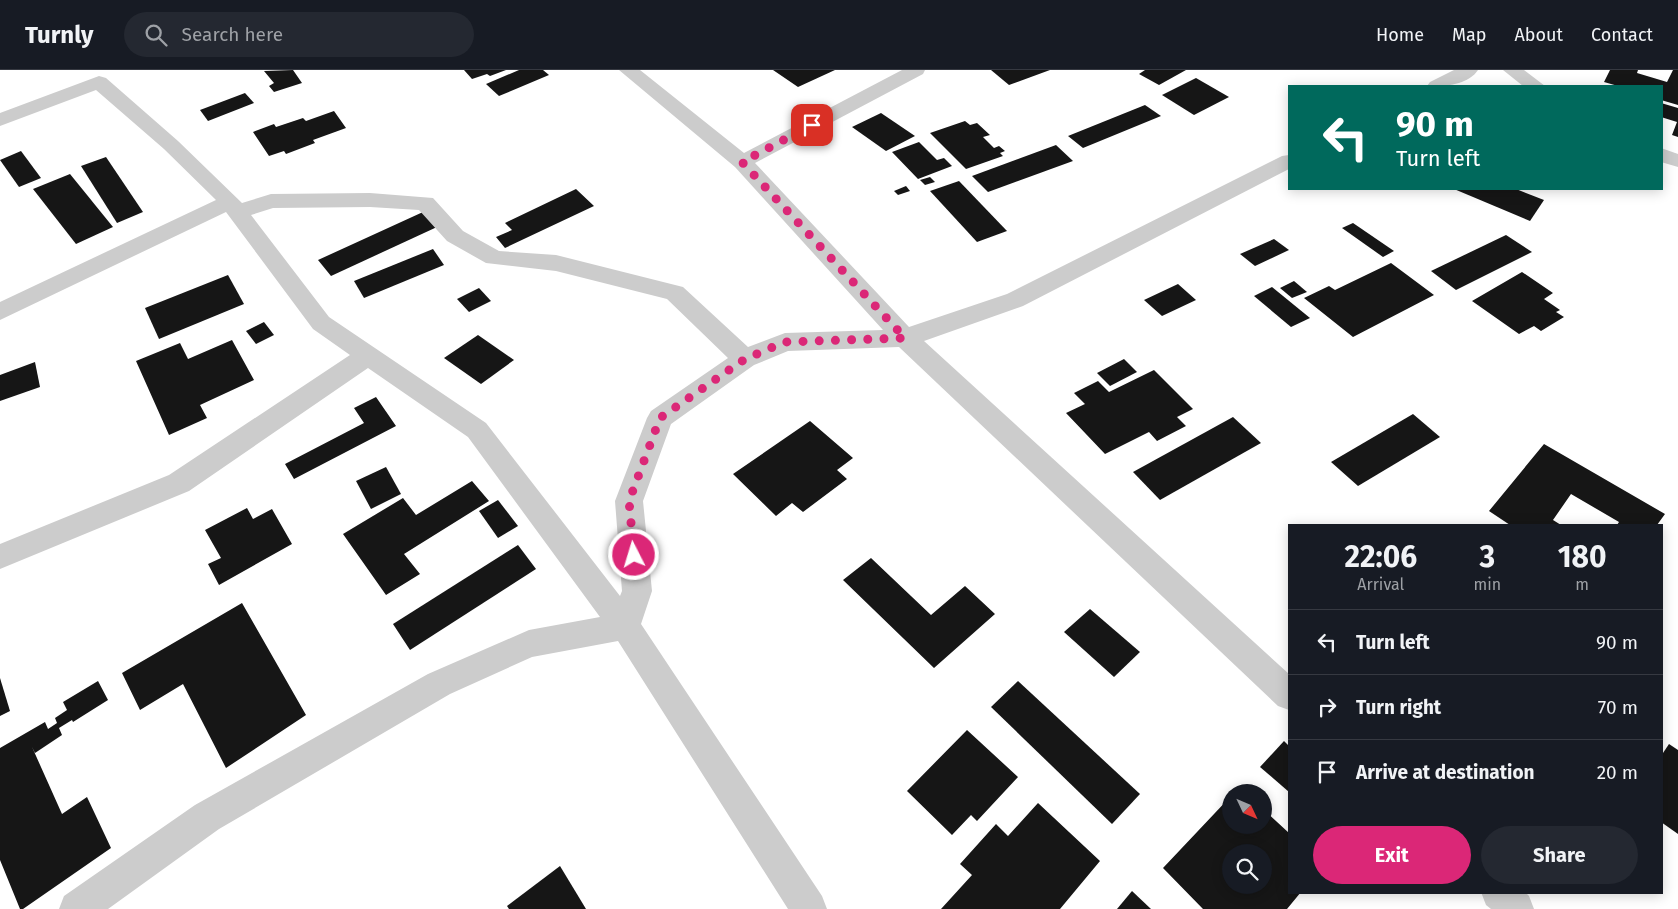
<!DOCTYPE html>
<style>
:root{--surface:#171b24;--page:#242831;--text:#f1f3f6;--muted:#9ea1a6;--line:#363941;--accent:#db2777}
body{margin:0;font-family:"Fira Sans",sans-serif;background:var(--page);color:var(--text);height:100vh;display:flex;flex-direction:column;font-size:19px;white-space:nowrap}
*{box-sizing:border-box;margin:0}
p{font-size:16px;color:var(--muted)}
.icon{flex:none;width:28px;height:28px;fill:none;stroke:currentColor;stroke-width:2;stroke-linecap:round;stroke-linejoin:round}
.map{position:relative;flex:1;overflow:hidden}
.drawer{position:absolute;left:1288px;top:454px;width:375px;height:370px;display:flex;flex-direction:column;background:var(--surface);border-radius:0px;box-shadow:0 2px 12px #0003}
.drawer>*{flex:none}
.top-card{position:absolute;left:1288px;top:15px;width:375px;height:105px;border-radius:0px;box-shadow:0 2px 12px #0003;background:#00695c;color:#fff;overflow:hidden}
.needle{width:32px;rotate:134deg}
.buttons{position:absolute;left:1222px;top:714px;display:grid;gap:10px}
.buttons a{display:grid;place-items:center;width:50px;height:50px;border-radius:50%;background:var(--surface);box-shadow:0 2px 12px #0003;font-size:25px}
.pin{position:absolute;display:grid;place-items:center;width:42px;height:42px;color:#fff;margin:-21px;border-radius:10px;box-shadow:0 2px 8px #0006}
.me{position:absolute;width:55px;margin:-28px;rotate:355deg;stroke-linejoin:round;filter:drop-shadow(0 0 4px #0008)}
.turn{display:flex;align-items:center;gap:18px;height:105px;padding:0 25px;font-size:22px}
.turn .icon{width:65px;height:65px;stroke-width:2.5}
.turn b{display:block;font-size:35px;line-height:42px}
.eta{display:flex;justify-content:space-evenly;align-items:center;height:85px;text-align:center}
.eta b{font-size:30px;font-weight:700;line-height:35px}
.button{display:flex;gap:10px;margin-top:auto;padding:10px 25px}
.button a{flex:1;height:58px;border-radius:30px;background:var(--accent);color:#fff;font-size:20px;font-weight:700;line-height:58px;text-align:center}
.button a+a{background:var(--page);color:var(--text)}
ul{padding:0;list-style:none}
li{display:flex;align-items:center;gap:15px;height:65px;padding:0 25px;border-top:1px solid var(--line)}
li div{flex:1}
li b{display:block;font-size:19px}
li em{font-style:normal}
header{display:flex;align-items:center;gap:30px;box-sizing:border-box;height:70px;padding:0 25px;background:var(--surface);border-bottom:1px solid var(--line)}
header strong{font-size:24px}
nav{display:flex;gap:28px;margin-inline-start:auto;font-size:18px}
.search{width:350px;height:45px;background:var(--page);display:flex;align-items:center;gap:12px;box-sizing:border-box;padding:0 18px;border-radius:28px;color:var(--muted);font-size:19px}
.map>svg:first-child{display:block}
.building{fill:#161616;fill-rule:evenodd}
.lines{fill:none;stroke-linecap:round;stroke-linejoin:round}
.street{fill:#ccc;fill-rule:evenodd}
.route{stroke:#db2777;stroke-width:9;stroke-dasharray:0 16.2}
</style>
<header>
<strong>Turnly</strong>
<div class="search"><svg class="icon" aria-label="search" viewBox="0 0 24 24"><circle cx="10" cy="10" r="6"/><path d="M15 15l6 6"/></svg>Search here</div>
<nav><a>Home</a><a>Map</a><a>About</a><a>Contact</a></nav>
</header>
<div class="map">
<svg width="1678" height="839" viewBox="0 0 1678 839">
<rect width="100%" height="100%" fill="#fff"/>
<g class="building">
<polygon points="293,0 302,13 274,22 269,16 274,13 264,1"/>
<polygon points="464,0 506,0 490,6 487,4 472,9"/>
<polygon points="519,0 543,0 549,5 499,26 486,14"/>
<polygon points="773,0 835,0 798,17"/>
<polygon points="991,0 1050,0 1009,15"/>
<polygon points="1145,0 1186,0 1159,15 1139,4"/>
<polygon points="1610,0 1638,0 1637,3 1667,12 1673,0 1678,0 1678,35 1661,30 1661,16 1618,16 1604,12"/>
<polygon points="1196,8 1229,27 1194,45 1162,25"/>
<polygon points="245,23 254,33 208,51 200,40"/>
<polygon points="1661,33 1678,38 1678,67 1672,65 1677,52 1661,47"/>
<polygon points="1145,35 1161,46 1083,78 1068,66"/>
<polygon points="334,41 346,58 313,70 315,73 286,84 284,81 269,86 253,62 274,54 276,57 303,48 306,51"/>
<polygon points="881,43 915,66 886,81 852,57"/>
<polygon points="965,51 970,55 977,53 990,65 983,67 994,78 999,76 1005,81 1000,83 1003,86 966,99 930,63"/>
<polygon points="919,72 937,90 944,88 952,96 918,109 892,82"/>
<polygon points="1056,75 1073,91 988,122 972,106"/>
<polygon points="21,81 41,108 19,117 0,90"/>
<polygon points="106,87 143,142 117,153 81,96"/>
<polygon points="70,104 113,157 76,174 33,119"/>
<polygon points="930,107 935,112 925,115 920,110"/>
<polygon points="959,111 1007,161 977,172 930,121"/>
<polygon points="906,116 910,121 898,125 894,121"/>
<polygon points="576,119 594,136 505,178 496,167 512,160 505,153"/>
<polygon points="1454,119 1516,119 1544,130 1530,151"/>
<polygon points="423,142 437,157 331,206 318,190"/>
<polygon points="1353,153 1394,181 1383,187 1342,158"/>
<polygon points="1506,165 1532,182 1456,220 1431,201"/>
<polygon points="1274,169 1289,180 1255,196 1240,184"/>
<polygon points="433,179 444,195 364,228 354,211"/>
<polygon points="1391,193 1434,225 1353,267 1304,228 1329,216 1335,220"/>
<polygon points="1522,202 1553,223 1544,229 1560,240 1556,242 1564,247 1541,261 1534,256 1519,264 1472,231"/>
<polygon points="228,205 244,234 159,269 145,238"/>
<polygon points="1294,211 1307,222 1292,228 1280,218"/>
<polygon points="1178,214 1196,230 1162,246 1144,230"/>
<polygon points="1272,217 1310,248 1291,257 1254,226"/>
<polygon points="479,218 491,231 469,242 457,229"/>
<polygon points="264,252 274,265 256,274 246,261"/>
<polygon points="478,265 514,290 481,314 444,288"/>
<polygon points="232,270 254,310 200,335 207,348 169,365 136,291 180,273 188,289"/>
<polygon points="1124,289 1137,302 1110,316 1097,303"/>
<polygon points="35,292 40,317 0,331 0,305"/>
<polygon points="1154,300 1193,339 1177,347 1186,356 1157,371 1149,362 1105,384 1066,343 1085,334 1074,323 1098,311 1109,322"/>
<polygon points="376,327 396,356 294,409 285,394 364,353 354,338"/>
<polygon points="1413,344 1440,367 1358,416 1331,392"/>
<polygon points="1233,347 1261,373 1160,430 1133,402"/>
<polygon points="810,351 853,388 837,400 847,409 803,442 792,433 776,446 733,404"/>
<polygon points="1544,374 1665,444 1657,455 1617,455 1619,452 1571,424 1553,450 1561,455 1510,455 1489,441"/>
<polygon points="386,397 401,424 371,439 356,411"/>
<polygon points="472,411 489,431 404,484 420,504 386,525 343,464 403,428 416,445"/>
<polygon points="498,430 518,456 498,468 479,441"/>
<polygon points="247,438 253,449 272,439 292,474 219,515 208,494 221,488 205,460"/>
<polygon points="518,475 536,499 410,580 393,554"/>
<polygon points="871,488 931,545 965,516 995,544 934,598 843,510"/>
<polygon points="242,533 306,645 226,698 183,614 140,640 122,603"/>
<polygon points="1090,539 1140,582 1114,607 1064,562"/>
<polygon points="0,608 10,641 0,646"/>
<polygon points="98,611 108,630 73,652 72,650 59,658 62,665 35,683 32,677 62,744 87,727 111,778 23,839 20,839 0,790 0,678 45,652 48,659 57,653 55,648 67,640 63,632"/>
<polygon points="1018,611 1140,724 1112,754 991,637"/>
<polygon points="967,660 1018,707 977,751 971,745 952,765 907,721"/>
<polygon points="1284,671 1289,676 1289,722 1260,697"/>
<polygon points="1669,674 1678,680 1678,764 1661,752 1661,686"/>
<path d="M1231 726V755H1264V740L1289 763V822H1301L1287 839H1203L1163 798ZM1231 782H1264V815H1231Z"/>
<polygon points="1038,733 1100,791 1060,839 941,839 972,805 960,794 996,754 1008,766"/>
<polygon points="560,796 586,839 509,839 507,836"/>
<polygon points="1132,821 1151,839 1117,839"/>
</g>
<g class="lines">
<g class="street">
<path d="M619 0H640L744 83 902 0H925L923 4 755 93 909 257 1007 224 1282 86 1289 85V99L1023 236 924 271 1289 604V640L1278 636 899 277 788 281 754 295 671 354 643 431 652 521 641 554 822 826 827 839H788L618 571 532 587 450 624 219 759 108 839H59L64 826 195 735 428 604 529 560 600 547 468 367 368 298 189 421 0 499V474L169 405 350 285 313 259 226 142 0 250V232L216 130 164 79 96 20 0 56V43L99 6 106 8 178 71 242 133 271 124 370 123 433 128 463 161 499 181 556 185 683 217 748 277 785 263 883 260 735 97ZM370 137 419 140 447 171 486 193 556 201 667 229 728 288 651 341 647 348 615 431 622 521 620 526 486 353 329 247 251 145 273 138Z"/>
<path d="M1454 0H1478C1468 15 1444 17 1427 16L1430 12Z"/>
<polygon points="1503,0 1524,0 1545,16 1523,16"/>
<polygon points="1661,78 1678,84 1678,97 1661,92"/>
<polygon points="1481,822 1525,822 1529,826 1534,839 1491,839 1486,835"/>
</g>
</g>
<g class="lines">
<polyline class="route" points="634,485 629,431 660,348 745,289 785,272 905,268 742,92 812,55"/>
</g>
</svg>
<div class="buttons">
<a><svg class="needle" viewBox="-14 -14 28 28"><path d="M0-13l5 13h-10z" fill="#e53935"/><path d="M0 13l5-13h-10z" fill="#9ea1a6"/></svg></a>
<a><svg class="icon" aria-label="search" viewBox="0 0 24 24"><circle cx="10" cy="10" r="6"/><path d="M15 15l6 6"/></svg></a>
</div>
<div class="pin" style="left:812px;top:55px;background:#d93025"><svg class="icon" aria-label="arrive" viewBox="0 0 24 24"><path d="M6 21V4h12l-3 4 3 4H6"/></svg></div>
<svg class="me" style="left:634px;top:485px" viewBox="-20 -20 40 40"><circle r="17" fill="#db2777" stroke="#fff" stroke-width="3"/><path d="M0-11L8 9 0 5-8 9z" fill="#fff"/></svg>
<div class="top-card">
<div class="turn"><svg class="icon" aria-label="left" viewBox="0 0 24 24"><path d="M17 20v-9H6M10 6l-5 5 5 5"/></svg><div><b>90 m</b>Turn left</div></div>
</div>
<section class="drawer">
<div class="eta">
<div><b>22:06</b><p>Arrival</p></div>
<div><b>3</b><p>min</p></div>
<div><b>180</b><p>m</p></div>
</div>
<ul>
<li><svg class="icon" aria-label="left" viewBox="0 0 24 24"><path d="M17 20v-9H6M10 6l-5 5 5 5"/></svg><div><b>Turn left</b></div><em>90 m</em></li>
<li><svg class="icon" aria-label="right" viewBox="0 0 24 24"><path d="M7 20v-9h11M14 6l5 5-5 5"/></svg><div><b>Turn right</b></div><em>70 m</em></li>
<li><svg class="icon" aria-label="arrive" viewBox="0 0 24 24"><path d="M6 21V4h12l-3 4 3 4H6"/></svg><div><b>Arrive at destination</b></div><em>20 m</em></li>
</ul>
<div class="button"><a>Exit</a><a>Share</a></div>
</section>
</div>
